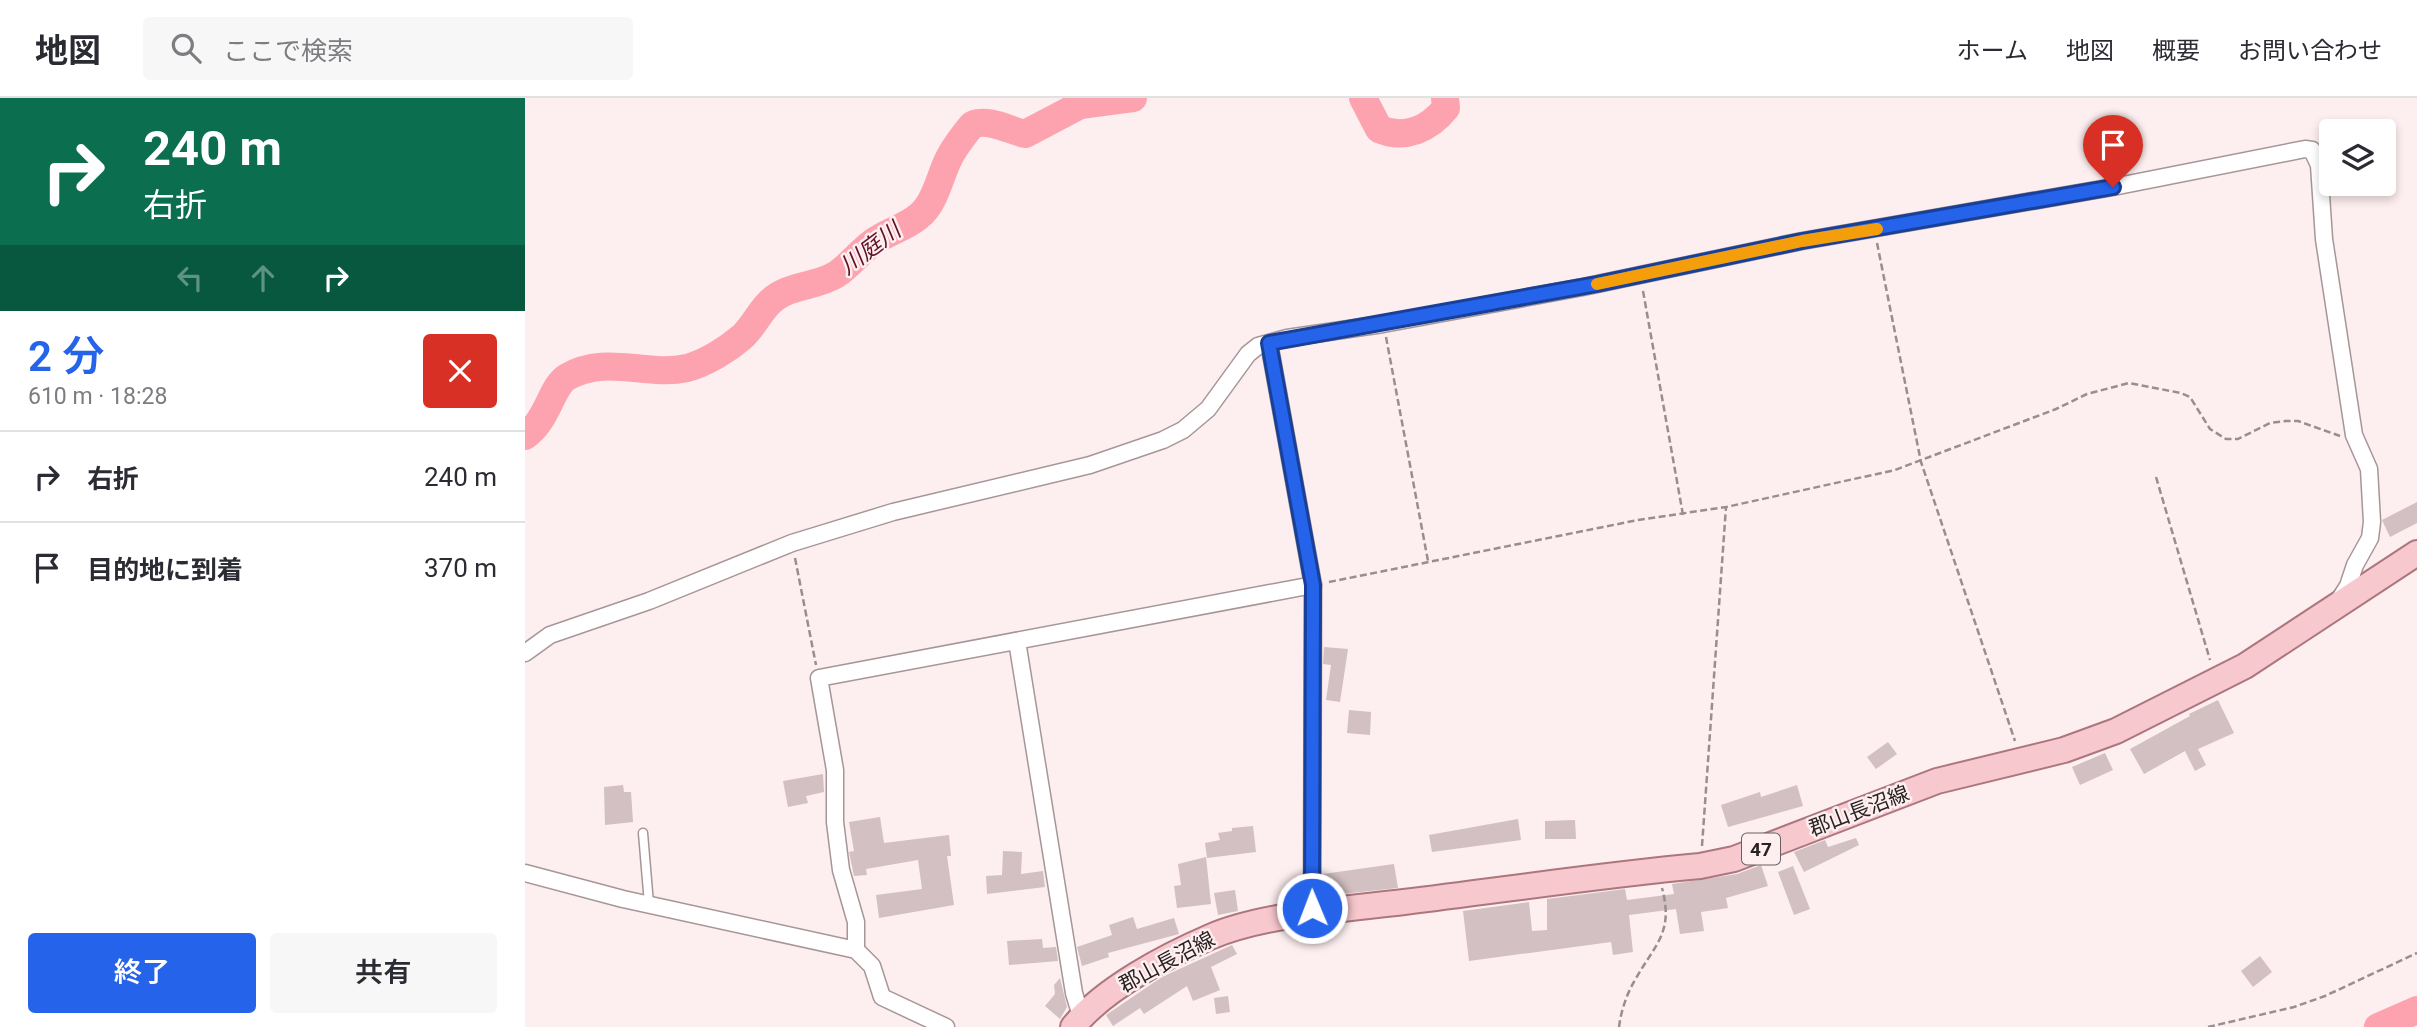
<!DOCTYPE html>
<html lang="ja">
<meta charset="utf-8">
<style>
:root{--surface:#fff;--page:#f7f7f7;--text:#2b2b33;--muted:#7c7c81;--line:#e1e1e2;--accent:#2563eb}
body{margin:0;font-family:Roboto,"Noto Sans JP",sans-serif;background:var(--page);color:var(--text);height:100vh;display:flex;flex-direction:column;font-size:26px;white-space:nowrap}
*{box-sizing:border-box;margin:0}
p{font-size:23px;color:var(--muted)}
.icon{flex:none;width:38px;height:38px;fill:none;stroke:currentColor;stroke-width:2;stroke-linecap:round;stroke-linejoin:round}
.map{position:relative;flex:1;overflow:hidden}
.details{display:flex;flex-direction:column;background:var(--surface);width:525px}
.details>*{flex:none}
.top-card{background:#0b6e4f;color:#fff;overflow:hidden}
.controls{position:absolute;left:1794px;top:21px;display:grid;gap:14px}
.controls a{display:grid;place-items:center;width:77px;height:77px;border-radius:7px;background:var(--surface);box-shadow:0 4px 10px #0003;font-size:35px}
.pin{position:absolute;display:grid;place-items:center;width:60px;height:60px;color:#fff;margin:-72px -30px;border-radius:50% 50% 50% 0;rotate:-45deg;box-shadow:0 0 7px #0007}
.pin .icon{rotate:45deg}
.me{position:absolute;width:77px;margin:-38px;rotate:359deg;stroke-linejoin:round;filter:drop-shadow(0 0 5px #0008)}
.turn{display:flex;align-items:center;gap:24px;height:147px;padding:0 28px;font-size:32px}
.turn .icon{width:91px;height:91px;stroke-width:2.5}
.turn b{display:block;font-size:49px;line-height:60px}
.lanes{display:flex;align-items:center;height:66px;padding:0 28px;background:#0003;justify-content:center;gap:35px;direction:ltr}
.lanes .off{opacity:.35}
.round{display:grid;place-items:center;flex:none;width:74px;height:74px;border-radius:7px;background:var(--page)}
.headline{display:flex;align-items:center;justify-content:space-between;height:119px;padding:0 28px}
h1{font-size:42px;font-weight:600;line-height:52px;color:var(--accent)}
.primary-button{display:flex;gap:14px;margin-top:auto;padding:14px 28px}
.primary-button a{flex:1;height:80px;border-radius:7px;background:var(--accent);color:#fff;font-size:28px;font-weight:600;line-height:80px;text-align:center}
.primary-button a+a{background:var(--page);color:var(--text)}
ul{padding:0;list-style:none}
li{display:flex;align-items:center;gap:21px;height:91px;padding:0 28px;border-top:2px solid var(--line)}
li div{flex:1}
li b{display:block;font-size:26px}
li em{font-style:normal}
header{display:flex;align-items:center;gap:42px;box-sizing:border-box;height:98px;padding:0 35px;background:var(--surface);border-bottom:2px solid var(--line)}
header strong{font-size:33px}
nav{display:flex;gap:38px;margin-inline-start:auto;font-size:24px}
.search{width:490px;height:63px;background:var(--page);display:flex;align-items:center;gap:18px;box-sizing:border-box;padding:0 24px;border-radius:7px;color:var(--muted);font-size:26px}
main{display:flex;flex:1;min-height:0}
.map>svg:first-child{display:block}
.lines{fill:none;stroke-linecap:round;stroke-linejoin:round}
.river{stroke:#fda2af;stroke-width:28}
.building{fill:#d2c0c2}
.service-casing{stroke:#a79697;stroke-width:11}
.minor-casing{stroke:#a79697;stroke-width:19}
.primary-casing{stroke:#ac767d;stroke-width:28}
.path{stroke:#998e8f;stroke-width:2.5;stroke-dasharray:7 3.5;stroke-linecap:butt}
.service{stroke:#fff;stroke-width:8}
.minor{stroke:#fff;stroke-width:16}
.primary{stroke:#f7c8ce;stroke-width:24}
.route-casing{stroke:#184099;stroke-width:18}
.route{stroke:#2563eb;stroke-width:12}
.slow{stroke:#f59e0b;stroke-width:12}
.labels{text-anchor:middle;stroke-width:5;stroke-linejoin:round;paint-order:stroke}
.shield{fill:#fdeeef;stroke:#695f60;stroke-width:2}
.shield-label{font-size:19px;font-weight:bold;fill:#292223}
.street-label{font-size:21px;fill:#292223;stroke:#fdeeef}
.water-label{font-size:23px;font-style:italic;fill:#601126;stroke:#fdeeef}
</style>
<header>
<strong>地図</strong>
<div class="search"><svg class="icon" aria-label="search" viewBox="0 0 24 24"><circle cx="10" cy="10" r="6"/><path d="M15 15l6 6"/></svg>ここで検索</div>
<nav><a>ホーム</a><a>地図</a><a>概要</a><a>お問い合わせ</a></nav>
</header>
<main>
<section class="details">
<div class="top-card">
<div class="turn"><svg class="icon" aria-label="right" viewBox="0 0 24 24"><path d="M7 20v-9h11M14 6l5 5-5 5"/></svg><div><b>240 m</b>右折</div></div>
<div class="lanes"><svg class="icon off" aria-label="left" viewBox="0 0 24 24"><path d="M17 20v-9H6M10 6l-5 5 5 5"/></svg><svg class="icon off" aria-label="ahead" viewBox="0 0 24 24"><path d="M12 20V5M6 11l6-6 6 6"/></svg><svg class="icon" aria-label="right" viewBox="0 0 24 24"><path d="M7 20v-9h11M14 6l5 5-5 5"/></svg></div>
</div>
<div class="headline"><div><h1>2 分</h1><p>610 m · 18:28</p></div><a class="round" style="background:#d93025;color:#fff"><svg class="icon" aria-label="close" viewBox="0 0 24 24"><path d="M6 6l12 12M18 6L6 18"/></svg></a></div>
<ul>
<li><svg class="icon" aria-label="right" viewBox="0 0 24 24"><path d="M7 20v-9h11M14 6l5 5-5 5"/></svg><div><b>右折</b></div><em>240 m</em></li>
<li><svg class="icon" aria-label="arrive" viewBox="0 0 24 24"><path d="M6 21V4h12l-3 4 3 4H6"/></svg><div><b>目的地に到着</b></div><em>370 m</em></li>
</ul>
<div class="primary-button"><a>終了</a><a>共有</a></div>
</section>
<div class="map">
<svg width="1892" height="929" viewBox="0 0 1892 929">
<rect width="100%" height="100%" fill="#fdeeef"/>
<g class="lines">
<g class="river">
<path d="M838 0 854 31C880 42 904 31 921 10L920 0"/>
<path d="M0 338C23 322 26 289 42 279 81 256 121 279 162 270 181 265 203 251 217 239 228 229 234 215 244 205 262 186 290 190 312 176 324 168 335 154 347 145 361 134 380 130 394 118 410 105 414 81 423 62 429 49 438 38 447 27 463 20 484 32 500 36L555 7 608 0"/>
<polyline points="1853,929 1892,912"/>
</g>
</g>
<g class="building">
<polygon points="1892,404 1892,425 1865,439 1857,422"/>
<polygon points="799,549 823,551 815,604 801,602 806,567 798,566"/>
<polygon points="1693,602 1709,635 1673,651 1681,667 1670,673 1660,653 1619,676 1605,651 1665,618 1664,616"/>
<polygon points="824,612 846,614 845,637 822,635"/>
<polygon points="1363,644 1372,656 1351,671 1342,659"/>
<polygon points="1580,655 1588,672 1555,687 1547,669"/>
<polygon points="298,676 299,694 281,698 283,705 263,709 258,683"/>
<polygon points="98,687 99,694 106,694 108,724 80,727 79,689"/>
<polygon points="1272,687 1278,708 1203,729 1196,707 1235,694 1236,699"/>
<polygon points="355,719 359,745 424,737 426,758 422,758 429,807 354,820 351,797 397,791 393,762 341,771 342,777 329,778 324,754 329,753 324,724"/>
<polygon points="993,721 996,742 907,754 904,737"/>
<polygon points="1050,722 1051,741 1020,741 1020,723"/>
<polygon points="728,728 731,754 682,760 680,745 695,742 693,735 707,733 707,730"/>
<polygon points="1331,740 1334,747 1279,774 1269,754 1300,742 1303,749"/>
<polygon points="478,753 497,754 496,776 518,773 520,789 462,796 461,778 477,777"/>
<polygon points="681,759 686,806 652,810 649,788 656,787 653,766"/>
<polygon points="869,766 873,790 798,798 798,776"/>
<polygon points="1236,767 1243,788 1201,800 1203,810 1176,814 1179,833 1155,836 1151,811 1104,817 1108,854 1088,857 1086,844 944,863 938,813 1004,804 1007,833 1022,832 1022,801 1100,791 1102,802 1149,796 1147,786 1212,776"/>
<polygon points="1268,768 1285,811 1269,817 1253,774"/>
<polygon points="710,792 713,813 693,817 689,795"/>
<polygon points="608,819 612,831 649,820 654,836 583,855 584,859 557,868 552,849 587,837 584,827"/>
<polygon points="517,841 518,850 531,849 533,863 484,867 482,843"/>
<polygon points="707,847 712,856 686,869 695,892 668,903 662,888 619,916 615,910 588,928 581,917 637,879"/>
<polygon points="1735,858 1747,874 1728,889 1716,873"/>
<polygon points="535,880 542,909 535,921 520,908 530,896 529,887"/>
<polygon points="703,898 705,914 691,916 689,900"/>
</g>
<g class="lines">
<g class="service-casing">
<polyline id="service" points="118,735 124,806"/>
</g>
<g class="minor-casing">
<g id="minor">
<polyline points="744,245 788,487 787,816"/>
<polyline points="492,543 549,895 555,915 558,917"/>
<polyline points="0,555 25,537 124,503 267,445 368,414 565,367 638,342 658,332 683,311 723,256 733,248 762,240 858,226 1058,189 1277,143 1588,89 1780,51 1787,52 1794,67 1799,141 1829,337 1844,371 1847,424 1845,440 1830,467 1823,488 1814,502"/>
<polyline points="0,775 98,801 331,852 347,868 357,899 421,929"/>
<polyline points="331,852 331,824 316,772 310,724 310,672 294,580 788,487"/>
</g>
</g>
<g class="primary-casing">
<path id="primary" d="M548 929C578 891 641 858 685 839 738 816 821 811 879 804 978 792 1076 777 1175 768L1209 761 1412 683 1539 652 1591 633 1720 568 1892 455"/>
</g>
<g class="path">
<polyline points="1352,145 1396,364 1490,643"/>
<polyline points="1118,193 1158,417"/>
<polyline points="861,239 903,463"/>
<polyline points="1631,379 1685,562"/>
<polyline points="270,460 291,567"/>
<polyline points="804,484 1113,422 1201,409 1370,372 1531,311 1562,296 1604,285 1656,295 1665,299 1685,331 1701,341 1713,341 1745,325 1761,323 1773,323 1815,338"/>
<polyline points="1177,748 1201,409"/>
<path d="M1094 929C1096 913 1102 895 1110 882 1130 846 1149 835 1137 790"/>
<polyline points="1683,929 1769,909 1800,898 1892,855"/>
</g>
<use href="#service" class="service"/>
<use href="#minor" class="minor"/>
<use href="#primary" class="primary"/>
</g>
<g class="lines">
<g class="route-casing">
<polyline id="route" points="787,810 788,487 744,245 1072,186 1277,143 1588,89"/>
</g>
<use href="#route" class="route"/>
<polyline class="slow" points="1072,186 1277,143 1352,131"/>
</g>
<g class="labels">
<rect class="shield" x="1217" y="735.5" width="38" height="31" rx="5"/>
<g class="shield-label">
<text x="1236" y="758">47</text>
</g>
<g class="street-label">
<text transform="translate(1334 713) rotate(-21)" y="7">郡山長沼線</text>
<text transform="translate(642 864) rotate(-28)" y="7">郡山長沼線</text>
</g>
<g class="water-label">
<text transform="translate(345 150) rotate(-37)" y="8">川庭川</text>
</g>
</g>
</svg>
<div class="controls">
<a><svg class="icon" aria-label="layers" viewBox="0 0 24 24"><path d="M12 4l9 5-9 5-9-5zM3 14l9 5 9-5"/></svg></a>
</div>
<div class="pin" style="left:1588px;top:89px;background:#d93025"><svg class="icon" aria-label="arrive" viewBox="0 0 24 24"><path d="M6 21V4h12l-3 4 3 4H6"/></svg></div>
<svg class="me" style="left:787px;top:810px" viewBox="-20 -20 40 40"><circle r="17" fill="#2563eb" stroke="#fff" stroke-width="3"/><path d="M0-11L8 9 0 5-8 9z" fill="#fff"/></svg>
</div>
</main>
